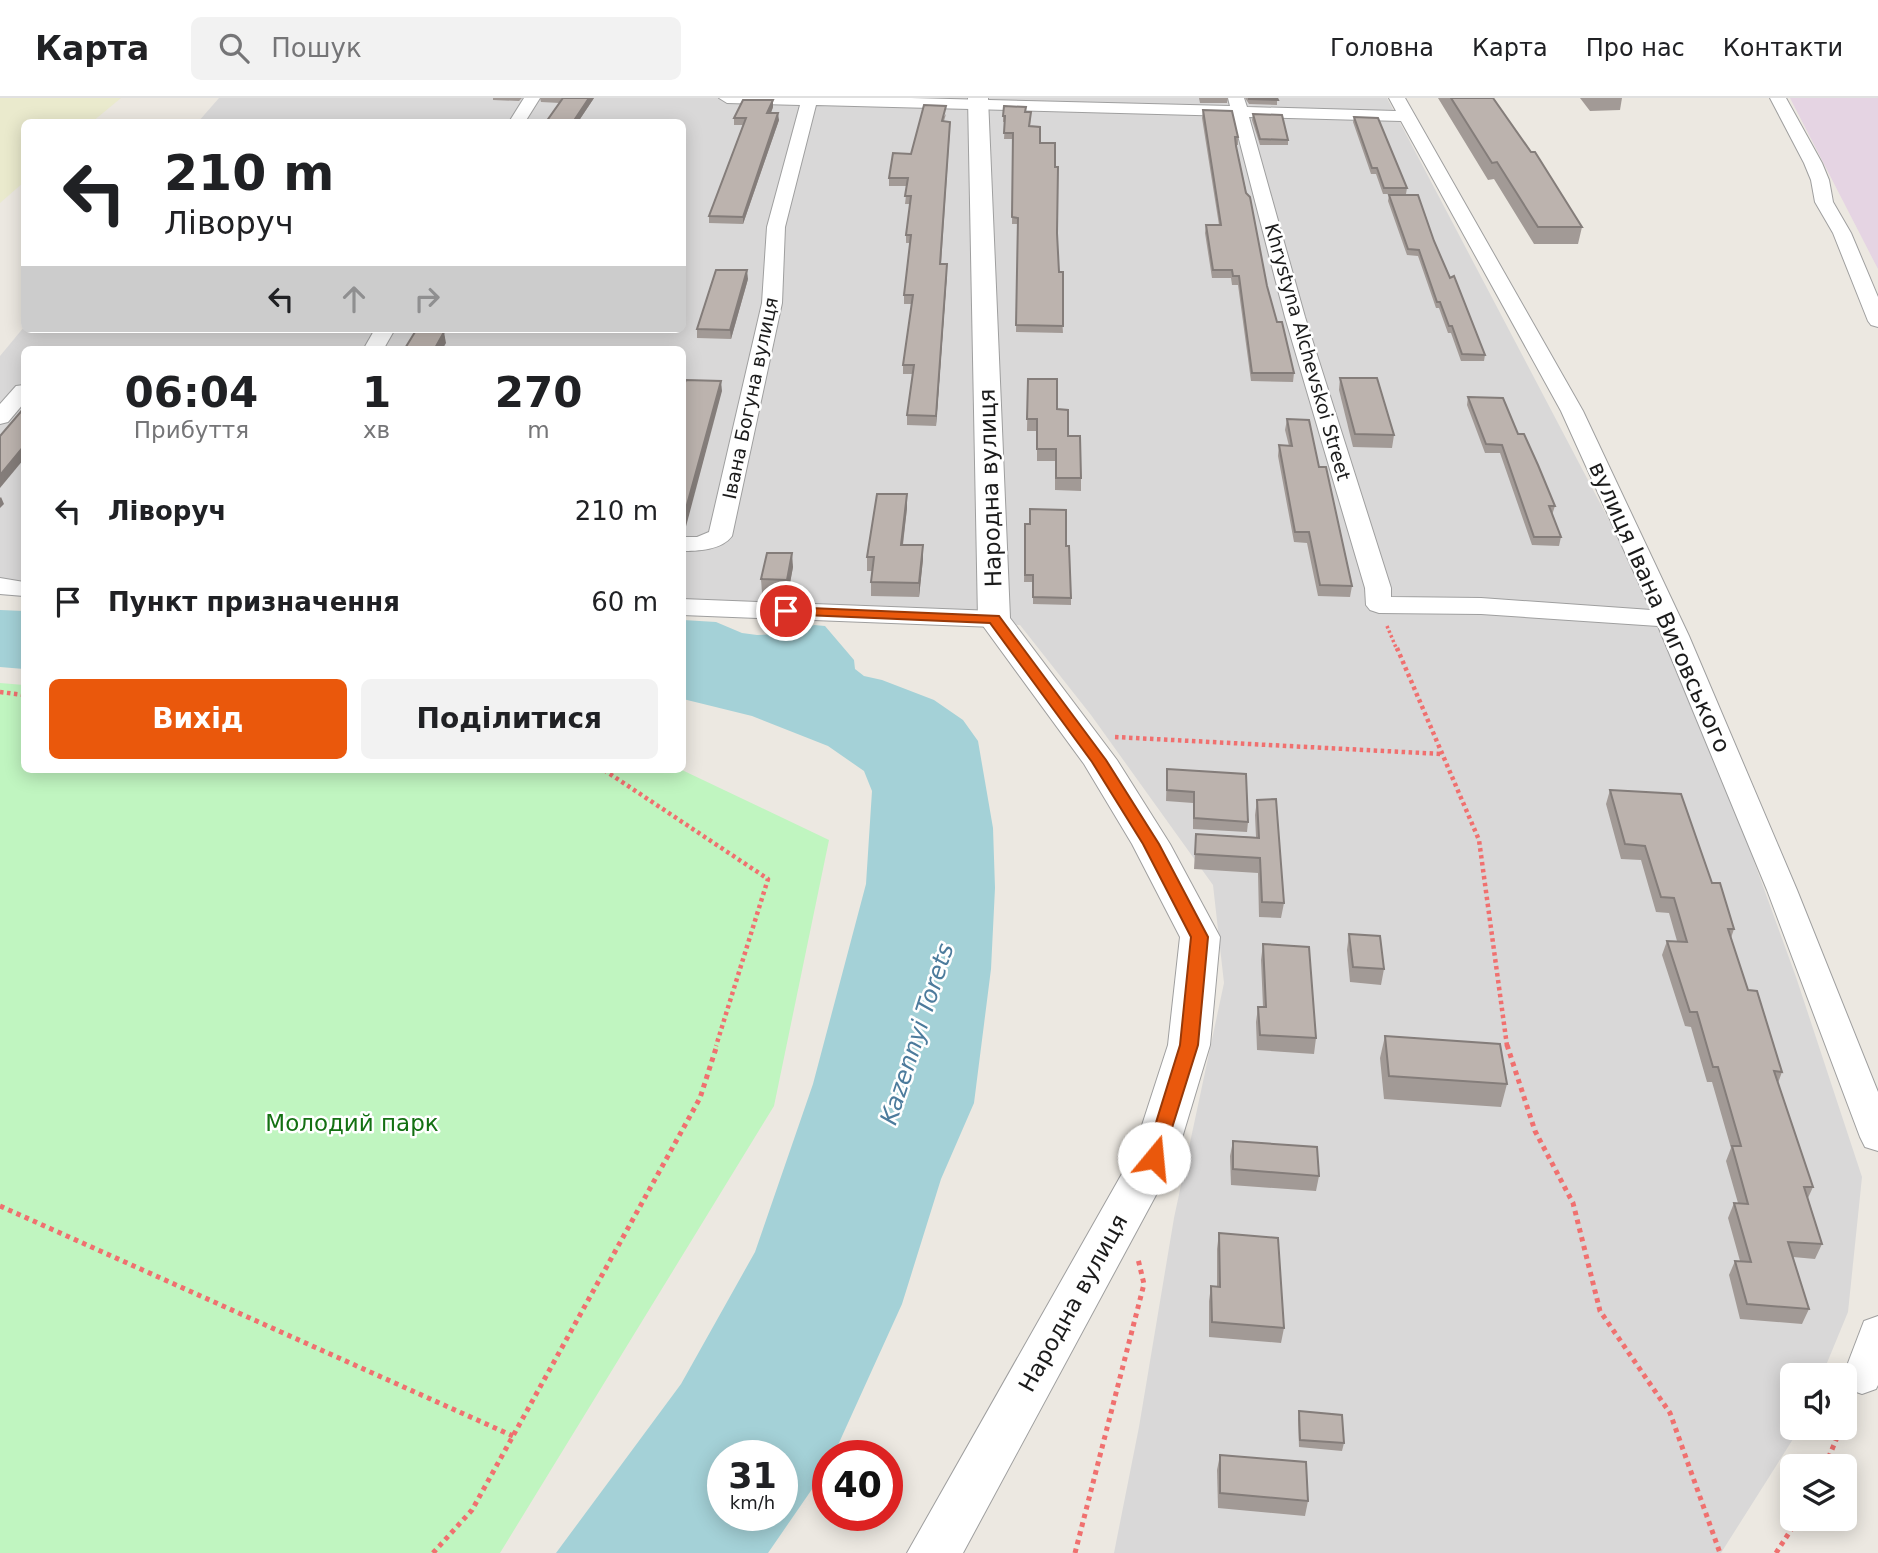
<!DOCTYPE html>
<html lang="uk">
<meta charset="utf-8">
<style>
:root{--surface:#fff;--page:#f2f2f2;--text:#202124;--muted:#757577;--line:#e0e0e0;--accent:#ea580c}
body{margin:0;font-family:"DejaVu Sans",sans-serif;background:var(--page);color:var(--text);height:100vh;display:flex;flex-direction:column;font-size:26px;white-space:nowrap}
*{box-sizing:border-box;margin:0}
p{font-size:23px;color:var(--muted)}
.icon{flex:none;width:38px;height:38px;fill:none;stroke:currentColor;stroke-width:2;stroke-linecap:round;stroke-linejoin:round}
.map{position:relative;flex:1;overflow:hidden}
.panel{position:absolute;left:21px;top:248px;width:665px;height:427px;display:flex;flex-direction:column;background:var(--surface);border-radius:10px;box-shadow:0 4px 18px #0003}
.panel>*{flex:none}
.guide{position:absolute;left:21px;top:21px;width:665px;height:214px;border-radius:10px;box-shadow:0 4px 18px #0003;background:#fff;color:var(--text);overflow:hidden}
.buttons{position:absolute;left:1780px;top:1265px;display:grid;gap:14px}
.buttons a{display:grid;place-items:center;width:77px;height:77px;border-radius:10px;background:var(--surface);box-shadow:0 4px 18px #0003;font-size:35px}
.speed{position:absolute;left:707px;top:1342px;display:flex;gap:14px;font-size:35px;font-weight:700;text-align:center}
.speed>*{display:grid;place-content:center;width:91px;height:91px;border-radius:50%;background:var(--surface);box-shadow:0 4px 18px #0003;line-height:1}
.speed small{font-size:18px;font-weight:400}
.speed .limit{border:10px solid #d22;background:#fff;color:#111}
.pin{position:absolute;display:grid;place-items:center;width:60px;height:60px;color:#fff;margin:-30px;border:4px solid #fff;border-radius:50%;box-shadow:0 2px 7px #0007}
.me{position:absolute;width:77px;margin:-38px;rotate:17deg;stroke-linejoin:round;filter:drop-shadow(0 0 5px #0008)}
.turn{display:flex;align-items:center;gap:24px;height:147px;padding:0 28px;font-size:32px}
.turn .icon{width:91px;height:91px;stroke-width:2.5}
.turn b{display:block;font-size:49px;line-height:60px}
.lanes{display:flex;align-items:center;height:66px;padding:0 28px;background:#0003;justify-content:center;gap:35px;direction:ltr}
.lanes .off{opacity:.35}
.eta{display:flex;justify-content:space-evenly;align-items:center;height:119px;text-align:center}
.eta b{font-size:42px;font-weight:700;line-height:49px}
.cta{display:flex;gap:14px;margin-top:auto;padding:14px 28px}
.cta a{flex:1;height:80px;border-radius:10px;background:var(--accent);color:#fff;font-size:28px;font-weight:700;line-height:80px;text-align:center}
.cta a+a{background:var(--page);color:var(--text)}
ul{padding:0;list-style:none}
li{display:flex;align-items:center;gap:21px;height:91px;padding:0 28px}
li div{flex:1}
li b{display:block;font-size:26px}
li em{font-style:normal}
header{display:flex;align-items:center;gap:42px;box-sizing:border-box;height:98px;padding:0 35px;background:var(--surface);border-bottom:2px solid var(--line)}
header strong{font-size:33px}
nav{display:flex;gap:38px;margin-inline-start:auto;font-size:24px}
.search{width:490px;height:63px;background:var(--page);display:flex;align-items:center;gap:18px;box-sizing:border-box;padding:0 24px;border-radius:10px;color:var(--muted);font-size:26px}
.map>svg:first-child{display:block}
.residential{fill:#d9d8d8}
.industrial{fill:#e5d4e3}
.farmland{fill:#eaeacd}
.park{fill:#c0f5c0}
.water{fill:#a4d1d7;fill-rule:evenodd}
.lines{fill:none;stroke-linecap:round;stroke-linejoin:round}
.minor-casing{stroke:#9f9f9f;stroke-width:2}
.tertiary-casing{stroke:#9f9f9f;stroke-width:2}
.path-far2{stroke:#f0706f;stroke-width:3.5;stroke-dasharray:2.5 2.5;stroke-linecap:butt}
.path-far1{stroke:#f0706f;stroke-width:4.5;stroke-dasharray:3.5 3.5;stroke-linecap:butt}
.path{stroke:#f0706f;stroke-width:5;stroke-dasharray:4.5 4.5;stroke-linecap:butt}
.minor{fill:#fff;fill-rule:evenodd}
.tertiary{fill:#fff;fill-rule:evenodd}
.wall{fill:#a29a96}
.shaded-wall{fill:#847d7a}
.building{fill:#bcb3ae;stroke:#847d7a;stroke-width:2}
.route{fill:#ea580c;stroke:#983908;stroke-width:2}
.labels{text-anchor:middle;stroke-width:5;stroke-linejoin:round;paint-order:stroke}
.far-street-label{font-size:19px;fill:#1b1b1b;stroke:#fff}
.street-label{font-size:23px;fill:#1b1b1b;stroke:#fff}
.park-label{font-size:23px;fill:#137012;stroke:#fff}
.water-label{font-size:24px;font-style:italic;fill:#4c7b9c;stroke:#fff}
</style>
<header>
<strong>Карта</strong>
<div class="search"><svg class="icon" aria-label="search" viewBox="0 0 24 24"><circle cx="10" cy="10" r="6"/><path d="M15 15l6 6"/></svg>Пошук</div>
<nav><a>Головна</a><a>Карта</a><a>Про нас</a><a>Контакти</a></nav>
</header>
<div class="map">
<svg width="1878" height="1455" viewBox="0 0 1878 1455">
<rect width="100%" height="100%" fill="#ece8e1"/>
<polygon class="residential" points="219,0 1387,0 1640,481 1722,675 1796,879 1862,1079 1848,1214 1822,1277 1792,1278 1792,1330 1800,1330 1721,1455 1114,1455 1139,1329 1174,1120 1224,885 1213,787 1091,617 1020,527 683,514 682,252 24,252 24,499 0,497 0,258 24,229 24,231 682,231 682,24 198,24"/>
<polygon class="industrial" points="1790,0 1878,0 1878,171"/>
<polygon class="farmland" points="0,0 121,0 92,24 24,24 24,84 0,105"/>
<polygon class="park" points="0,585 24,587 24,672 682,672 829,742 774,1008 500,1455 0,1455"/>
<g class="water">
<polygon points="0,512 24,513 24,571 0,569"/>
<path d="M683 522 716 524 742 535 757 537 784 536 805 532 814 527 825 528 854 562 855 571 864 578 882 582 934 602 963 622 978 643 993 730 995 790 991 871 974 1005 941 1081 902 1206 833 1358H828V1368L768 1455H556L681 1286 755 1154 813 986 866 786 872 693 864 673 828 648 752 618 683 601ZM723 1358H782V1418H723Z"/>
</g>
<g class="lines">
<g class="minor-casing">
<g id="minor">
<polygon points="524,0 540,0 525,24 509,24"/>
<path d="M719 0H911L1230 8 1228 0H1244L1247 9 1396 13 1389 0H1405L1583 313 1689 538 1797 792 1878 994V1053L1865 1049 1860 1039 1767 792 1658 528 1481 516 1379 515 1370 512 1366 507 1365 490 1285 219 1233 18 816 7 785 129 782 205 732 438C722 452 698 453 682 453V439H697L709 434 762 205 767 129 800 7 727 5ZM1249 19 1401 23 1561 313 1651 512 1481 500 1391 499V490L1305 219Z"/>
<polygon points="1770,0 1786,0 1822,65 1829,82 1833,104 1851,135 1878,199 1878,229 1871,227 1868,223 1833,135 1815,104 1811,82 1804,65"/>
<polygon points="375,231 395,231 383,252 363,252"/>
<polygon points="24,287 24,305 8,324 0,326 0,306 16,288"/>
<polygon points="0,480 24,484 24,498 0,496"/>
<polygon points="682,501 994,513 1003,516 1007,521 1003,526 994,529 682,517"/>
<polygon points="1878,1218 1878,1287 1876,1291 1862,1296 1848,1291 1843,1278 1864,1223"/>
</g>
</g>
<g class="tertiary-casing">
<polygon id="tertiary" points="968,0 988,0 1010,520 1117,662 1170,746 1220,839 1210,947 1176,1060 963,1455 907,1455 1132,1058 1168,947 1180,839 1132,746 1084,666 978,521"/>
</g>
<polyline class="path-far2" points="1387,528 1397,552"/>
<g class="path-far1">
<polyline points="1397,550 1479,742 1507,948"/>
<polyline points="0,594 24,597"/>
<polyline points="1115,639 1442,656"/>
<polyline points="604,672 768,781 716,948"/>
</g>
<g class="path">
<polyline points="1507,947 1535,1033 1573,1105 1600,1213 1670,1315 1720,1455"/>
<polyline points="0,1108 513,1338"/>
<polyline points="1844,1322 1851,1306"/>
<polyline points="1825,1368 1841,1330"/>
<polyline points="433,1455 472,1412 700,1000 717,947"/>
<polyline points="1075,1455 1144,1186 1138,1161"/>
<polyline points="1776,1455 1798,1421"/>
</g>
<use href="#minor" class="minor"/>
<use href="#tertiary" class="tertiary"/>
</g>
<g class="wall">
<polygon points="493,0 522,0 519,3 493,2"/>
<polygon points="540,0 594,0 578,24 560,5 541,4"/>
<polygon points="1199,0 1228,0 1227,5 1200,5"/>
<polygon points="1245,0 1277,0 1277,7 1249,6"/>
<polygon points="1438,0 1493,0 1582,129 1578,146 1534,146 1494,81 1488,82"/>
<polygon points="1580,0 1622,0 1620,12 1590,13"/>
<polygon points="773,9 771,15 779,22 743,126 709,125 709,118 743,27 734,27 734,20"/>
<polygon points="1203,12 1238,39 1238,47 1236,47 1267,188 1277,224 1294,275 1293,284 1251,283 1238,187 1232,187 1231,180 1212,180 1205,135 1206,127 1219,127 1202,20"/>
<polygon points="1026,14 1031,14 1030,28 1040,45 1057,135 1063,235 1016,234 1018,126 1012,126 1013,41 1004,41 1005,24 1003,24 1003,18"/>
<polygon points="946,16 944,23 950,31 941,166 947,166 947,175 936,328 907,327 907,317 913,276 903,276 903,267 912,206 904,206 904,197 910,145 906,145 906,137 910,106 905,106 907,88 889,88 889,80"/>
<polygon points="1253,16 1288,42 1288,47 1260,47 1252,22"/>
<polygon points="1354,19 1407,90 1406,96 1383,96 1376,76 1371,76 1353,24"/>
<polygon points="1389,97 1434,143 1485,257 1484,263 1461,263 1451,235 1448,235 1439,210 1436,210 1418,158 1407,157 1388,103"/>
<polygon points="748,181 731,241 697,240 697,231"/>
<polygon points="1340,280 1394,337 1392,350 1353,349 1339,292"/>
<polygon points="1028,281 1057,311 1068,338 1081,380 1081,393 1055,392 1055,363 1037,363 1037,333 1027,333"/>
<polygon points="1468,299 1518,336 1555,408 1552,417 1561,439 1559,448 1532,447 1500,355 1485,355 1467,307"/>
<polygon points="1287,321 1319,369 1352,488 1350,499 1318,498 1307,445 1294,444 1278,358 1279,347 1289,348 1285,332"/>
<polygon points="907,410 903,447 923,447 923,461 919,499 871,498 871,484 872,473 867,473 867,459"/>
<polygon points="1025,426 1066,448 1071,500 1071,507 1033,506 1033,484 1024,484"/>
<polygon points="793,469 788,496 762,495 761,481"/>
<polygon points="1167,671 1248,724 1247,734 1193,731 1193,705 1166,703"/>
<polygon points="1610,692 1712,785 1734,831 1731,840 1748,892 1782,974 1778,985 1813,1089 1808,1100 1822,1146 1815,1161 1793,1159 1809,1211 1802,1226 1740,1221 1729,1177 1735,1163 1740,1163 1728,1120 1734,1105 1738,1105 1726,1063 1731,1050 1712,984 1707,984 1691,929 1685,928 1662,857 1667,843 1677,843 1669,815 1656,814 1641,762 1621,761 1606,706"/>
<polygon points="1257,702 1284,805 1281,820 1259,819 1258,775 1194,771 1196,736 1256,739 1255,717"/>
<polygon points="1349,836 1384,871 1381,887 1350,884 1347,852"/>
<polygon points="1263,846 1316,940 1314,956 1257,952 1256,924 1258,909 1263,909 1261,862"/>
<polygon points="1385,938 1507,986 1501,1009 1384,1001 1380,960"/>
<polygon points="1233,1043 1319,1078 1316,1093 1231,1087 1230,1058"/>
<polygon points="1219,1135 1284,1230 1281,1245 1209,1239 1209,1203 1211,1188 1217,1188 1217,1151"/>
<polygon points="1299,1313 1344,1345 1342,1353 1299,1349 1298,1321"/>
<polygon points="1220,1357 1308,1403 1305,1418 1218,1410 1217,1372"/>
</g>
<g class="shaded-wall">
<polygon points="589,0 594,0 578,24 573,24"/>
<polygon points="773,2 773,9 768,22 767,15"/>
<polygon points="778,15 779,22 743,126 743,119"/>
<polygon points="947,166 947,175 936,328 936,318"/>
<polygon points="747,172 748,181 731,241 730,232"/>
<polygon points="444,234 446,245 442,252 434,252"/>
<polygon points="721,283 722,293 684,436 682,437 682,425"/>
<polygon points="24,348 24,361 0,390 0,377"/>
<polygon points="907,396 907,410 901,460 901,447"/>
<polygon points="1,399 4,406 0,410 0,400"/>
<polygon points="923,447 923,461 919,499 919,485"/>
<polygon points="792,455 793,469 788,496 787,482"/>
</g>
<g class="building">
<polygon points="563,0 589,0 573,24 546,24"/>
<polygon points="1249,0 1277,0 1278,2 1249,1"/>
<polygon points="1451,0 1493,0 1531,54 1535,54 1582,129 1538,129 1497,64 1492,65"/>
<polygon points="743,2 773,2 767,15 778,15 743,119 709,118 746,20 734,20"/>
<polygon points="924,7 946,8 942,23 950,24 940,166 947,166 936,318 907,317 914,267 903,267 913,197 904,197 911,137 906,137 911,98 905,98 908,80 889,80 893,55 911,56"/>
<polygon points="1004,8 1026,9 1025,14 1031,14 1029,28 1040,29 1040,45 1055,45 1055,69 1058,69 1057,135 1059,174 1063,174 1063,228 1016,227 1018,120 1012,119 1013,35 1004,35 1005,18 1003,18"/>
<polygon points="1203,12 1232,13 1238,39 1235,39 1236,48 1246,95 1250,99 1267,188 1277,224 1282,224 1294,275 1252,275 1239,178 1233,178 1232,172 1213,172 1206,127 1221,127"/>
<polygon points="1253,16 1282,17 1288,42 1260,41"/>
<polygon points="1354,19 1378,20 1407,90 1384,90 1377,70 1372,70"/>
<polygon points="1389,97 1418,97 1434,143 1450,180 1454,178 1485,257 1462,256 1452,228 1449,228 1440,204 1437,204 1419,152 1408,151"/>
<polygon points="716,172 747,172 730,232 697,231"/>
<polygon points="415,234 444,234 434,252 404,252"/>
<polygon points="1340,280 1377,280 1394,337 1355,336"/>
<polygon points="1028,281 1057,281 1057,311 1068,312 1068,338 1080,338 1081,380 1056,380 1056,351 1037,351 1037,321 1027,321"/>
<polygon points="686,282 721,283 682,425 682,292"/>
<polygon points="1468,299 1503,300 1518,336 1524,336 1538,367 1555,408 1549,408 1561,439 1534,439 1502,347 1486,346"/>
<polygon points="24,310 24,348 0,377 0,338"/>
<polygon points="1287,321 1309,322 1319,369 1326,369 1352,488 1320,487 1309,434 1295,434 1279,347 1292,348"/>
<polygon points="877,396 907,396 901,447 923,447 919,485 871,484 874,459 867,459"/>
<polygon points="1030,411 1066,412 1066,448 1069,448 1071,500 1033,499 1033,477 1025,477 1025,426 1030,426"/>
<polygon points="767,455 792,455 787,482 761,481"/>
<polygon points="1167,671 1246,676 1248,724 1194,720 1194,694 1167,692"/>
<polygon points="1610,692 1681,696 1712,785 1720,785 1734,831 1728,831 1748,892 1757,893 1782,974 1774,973 1813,1089 1804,1089 1822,1146 1788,1144 1809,1211 1747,1206 1735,1163 1751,1164 1734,1105 1748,1106 1732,1048 1741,1048 1718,969 1713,969 1697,914 1690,914 1667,843 1687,844 1674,800 1661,799 1645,748 1625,746"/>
<polygon points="1276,701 1284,805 1262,804 1260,760 1195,756 1196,736 1259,740 1257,702"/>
<polygon points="1349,836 1380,838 1384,871 1353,869"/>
<polygon points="1263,846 1309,849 1316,940 1260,937 1258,909 1266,909"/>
<polygon points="1385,938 1500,946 1507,986 1389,978"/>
<polygon points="1233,1043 1317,1049 1319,1078 1233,1071"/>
<polygon points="1219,1135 1278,1140 1284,1230 1212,1224 1211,1188 1220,1189"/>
<polygon points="1299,1313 1342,1317 1344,1345 1300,1342"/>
<polygon points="1220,1357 1306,1364 1308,1403 1220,1395"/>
</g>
<polygon class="route" points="786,509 999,518 1106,662 1159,746 1208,839 1198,947 1161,1065 1154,1067 1147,1065 1145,1060 1180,947 1191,839 1143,746 1092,664 990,525 782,516 782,510"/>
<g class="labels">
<g class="far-street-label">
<text transform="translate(1308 254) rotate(74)" y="7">Khrystyna Alchevskoi Street</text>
<text transform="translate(750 300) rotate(-78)" y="7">Івана Богуна вулиця</text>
</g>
<g class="street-label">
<text transform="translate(990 390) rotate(-92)" y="8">Народна вулиця</text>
<text transform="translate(1660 509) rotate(66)" y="8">вулиця Івана Виговського</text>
<text transform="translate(1073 1205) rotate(-61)" y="8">Народна вулиця</text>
</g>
<g class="park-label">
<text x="352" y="1033">Молодий парк</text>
</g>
<g class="water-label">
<text transform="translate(917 936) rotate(-72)" y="8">Kazennyi Torets</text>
</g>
</g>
</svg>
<div class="buttons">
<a><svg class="icon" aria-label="sound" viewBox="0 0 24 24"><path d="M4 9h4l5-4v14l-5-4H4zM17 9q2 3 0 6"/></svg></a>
<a><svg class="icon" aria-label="layers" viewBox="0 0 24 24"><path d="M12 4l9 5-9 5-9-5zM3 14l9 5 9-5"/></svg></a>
</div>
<div class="speed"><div>31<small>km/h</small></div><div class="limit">40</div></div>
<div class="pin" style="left:786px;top:513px;background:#d93025"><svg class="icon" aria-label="arrive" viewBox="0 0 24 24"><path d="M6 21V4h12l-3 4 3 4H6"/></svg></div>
<svg class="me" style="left:1154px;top:1060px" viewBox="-20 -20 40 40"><circle r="19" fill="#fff"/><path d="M0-13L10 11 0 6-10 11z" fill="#ea580c"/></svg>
<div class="guide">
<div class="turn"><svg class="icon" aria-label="left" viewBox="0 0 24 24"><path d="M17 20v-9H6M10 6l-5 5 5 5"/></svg><div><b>210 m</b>Ліворуч</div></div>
<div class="lanes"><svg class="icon" aria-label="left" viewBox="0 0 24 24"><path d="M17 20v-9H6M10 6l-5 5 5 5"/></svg><svg class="icon off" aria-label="ahead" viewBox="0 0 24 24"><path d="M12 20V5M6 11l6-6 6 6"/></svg><svg class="icon off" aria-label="right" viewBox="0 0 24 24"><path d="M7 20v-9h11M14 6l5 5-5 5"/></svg></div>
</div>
<section class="panel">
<div class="eta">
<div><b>06:04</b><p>Прибуття</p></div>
<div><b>1</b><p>хв</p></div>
<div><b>270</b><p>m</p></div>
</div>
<ul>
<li><svg class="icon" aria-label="left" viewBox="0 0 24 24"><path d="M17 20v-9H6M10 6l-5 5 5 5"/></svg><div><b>Ліворуч</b></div><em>210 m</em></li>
<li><svg class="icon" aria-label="arrive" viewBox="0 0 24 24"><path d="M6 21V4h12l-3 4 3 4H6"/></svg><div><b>Пункт призначення</b></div><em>60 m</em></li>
</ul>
<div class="cta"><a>Вихід</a><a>Поділитися</a></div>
</section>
</div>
